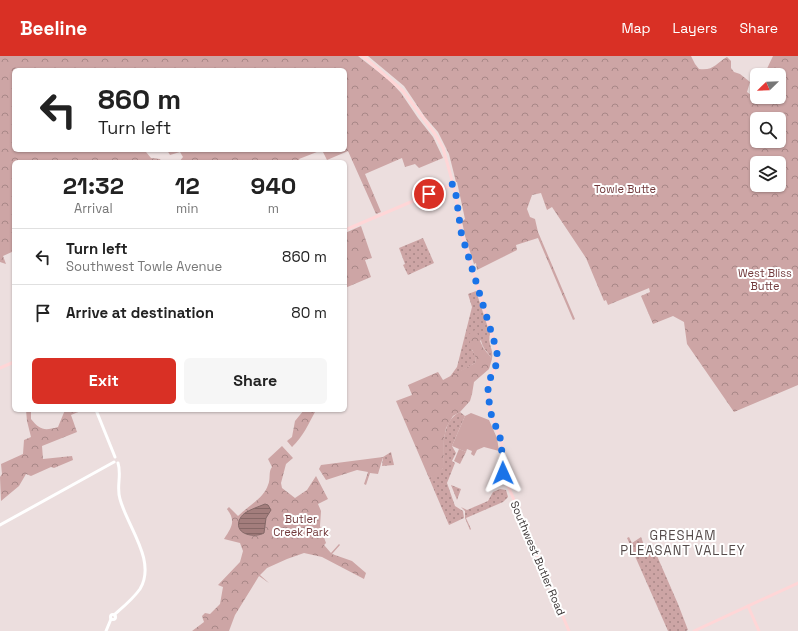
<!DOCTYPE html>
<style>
:root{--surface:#fff;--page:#f6f6f6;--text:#222;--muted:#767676;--line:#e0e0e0;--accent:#d93025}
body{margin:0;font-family:"Space Grotesk",sans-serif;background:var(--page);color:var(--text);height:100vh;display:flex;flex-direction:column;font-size:15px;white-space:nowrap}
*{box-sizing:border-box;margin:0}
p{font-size:13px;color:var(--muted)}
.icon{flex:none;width:22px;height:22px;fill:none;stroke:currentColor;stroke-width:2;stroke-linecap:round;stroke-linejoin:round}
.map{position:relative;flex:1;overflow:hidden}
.sheet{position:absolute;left:12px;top:104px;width:335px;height:252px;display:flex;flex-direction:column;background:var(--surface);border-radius:6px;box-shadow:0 1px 3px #0004}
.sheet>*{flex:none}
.hud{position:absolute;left:12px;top:12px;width:335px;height:84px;border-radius:6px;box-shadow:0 1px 3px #0004;background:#fff;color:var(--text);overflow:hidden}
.needle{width:26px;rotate:247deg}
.controls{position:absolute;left:750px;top:12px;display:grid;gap:8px}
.controls a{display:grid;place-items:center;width:36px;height:36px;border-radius:6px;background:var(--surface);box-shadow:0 1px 3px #0004;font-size:20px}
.pin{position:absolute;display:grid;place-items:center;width:34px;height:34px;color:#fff;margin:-17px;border:2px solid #fff;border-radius:50%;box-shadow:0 1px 4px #0007}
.me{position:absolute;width:44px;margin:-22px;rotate:359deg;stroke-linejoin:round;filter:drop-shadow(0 0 3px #0008)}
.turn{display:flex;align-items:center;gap:14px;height:84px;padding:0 20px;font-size:18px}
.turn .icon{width:52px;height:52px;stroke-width:2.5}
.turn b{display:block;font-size:28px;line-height:34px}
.eta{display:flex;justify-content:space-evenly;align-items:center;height:68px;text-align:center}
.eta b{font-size:24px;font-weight:700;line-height:28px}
.action{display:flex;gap:8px;margin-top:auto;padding:8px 20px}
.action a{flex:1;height:46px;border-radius:6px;background:var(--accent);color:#fff;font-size:16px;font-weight:700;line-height:46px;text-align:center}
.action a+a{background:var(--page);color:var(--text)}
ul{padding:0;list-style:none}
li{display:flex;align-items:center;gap:12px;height:56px;padding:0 20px;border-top:1px solid var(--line)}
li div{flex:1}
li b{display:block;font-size:15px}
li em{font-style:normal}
header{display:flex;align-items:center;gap:24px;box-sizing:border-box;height:56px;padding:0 20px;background:var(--accent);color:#fff}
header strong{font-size:19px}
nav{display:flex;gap:22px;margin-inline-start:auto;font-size:14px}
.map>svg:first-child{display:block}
.grass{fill:url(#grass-dots)}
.forest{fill:url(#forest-crowns);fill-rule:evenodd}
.pitch{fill:#cda5a5}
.water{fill:url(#water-rules);stroke:#846867}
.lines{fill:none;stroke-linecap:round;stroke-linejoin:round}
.tertiary{stroke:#fff;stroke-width:3}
.secondary{stroke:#ffd6d7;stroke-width:3}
.route{stroke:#1a73e8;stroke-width:7;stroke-dasharray:0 12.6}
.labels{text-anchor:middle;stroke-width:4;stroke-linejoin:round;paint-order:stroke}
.park-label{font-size:11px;fill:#723a3c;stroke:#fff}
.street-label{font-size:11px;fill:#3c3737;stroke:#fff}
.quarter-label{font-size:13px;letter-spacing:1px;fill:#554b4a;stroke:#fff}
</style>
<header>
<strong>Beeline</strong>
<nav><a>Map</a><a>Layers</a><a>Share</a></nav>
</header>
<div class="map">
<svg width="798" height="575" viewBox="0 0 798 575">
<defs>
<pattern id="grass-dots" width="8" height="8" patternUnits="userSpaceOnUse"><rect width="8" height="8" fill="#cda5a5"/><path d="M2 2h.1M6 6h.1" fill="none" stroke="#a88787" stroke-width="1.8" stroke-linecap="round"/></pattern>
<pattern id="forest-crowns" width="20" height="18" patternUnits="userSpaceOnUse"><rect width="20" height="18" fill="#cda5a5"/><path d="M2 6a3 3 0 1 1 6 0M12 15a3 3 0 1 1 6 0" fill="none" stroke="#a88787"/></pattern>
<pattern id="water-rules" width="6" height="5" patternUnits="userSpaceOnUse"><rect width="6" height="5" fill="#a37d7c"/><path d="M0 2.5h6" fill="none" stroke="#866766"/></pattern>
</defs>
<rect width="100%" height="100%" fill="#ecdede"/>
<g class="grass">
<polygon points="423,182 434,207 408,219 403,209 405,208 399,192"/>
<path d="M476 235 490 278C487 287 494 293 492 303 488 296 482 292 481 284L472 294C475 298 477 302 475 307L449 322 457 311 472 251 468 238Z"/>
<path d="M460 356 465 360 452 390 456 397 452 405 455 407 447 427 455 450 463 455 464 462 449 469 429 422 443 412C444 393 440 366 460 356Z"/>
<polygon points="391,396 394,409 382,410 383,401"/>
<polygon points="451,429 461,433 457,444"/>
<polygon points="500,433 506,434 508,441 503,446 466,462 471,473 470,474 465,462 465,455 461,451 467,454 488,445 493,436"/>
<polygon points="629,481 632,487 641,481 644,489 646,489 648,492 652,491 654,493 678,548 688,574 686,575 668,575 627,482"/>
</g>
<g class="forest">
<polygon points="0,0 358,0 390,25 401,37 418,62 433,81 443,102 419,112 415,108 405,111 402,102 365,118 381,156 376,158 348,95 327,104 322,94 299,103 300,106 179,106 183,101 180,96 170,99 167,94 345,94 345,14 14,14 14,94 146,94 146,96 151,102 160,103 161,105 14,106 14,195 3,200 6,208 0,206"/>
<path d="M368 0H691L695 8 699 13C714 15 716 7 727 1L731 5V12L734 16 740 18 750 26 747 36 751 39 757 30V41H779V19H764L773 0H798V329L734 356 687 288 684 266 673 260 653 268 641 240 650 236 649 232 608 249 606 244 604 245 586 202 552 151 547 154 541 137 532 139 527 153 530 161 535 163 538 176 575 263 573 264 538 182 516 189 517 194 477 214 476 207 474 208 465 180 462 165 465 163 457 126H456L449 98 438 76 425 61 404 30ZM757 63H779V85H757ZM757 107H779V129H757Z"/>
<polygon points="361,170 372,202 365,204 371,221 345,232 345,177"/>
<path d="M475 274C479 278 479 284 482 289 483 293 489 298 492 303L489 313 474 326 472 338 470 345 460 356 453 360 446 372 444 383 443 412 439 417 429 422 396 345 412 339 408 329 438 316 443 324 475 307C477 300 473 297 471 291 470 287 469 283 469 278Z"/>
<path d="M26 354H31V363C40 374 44 375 58 371L65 354H83L71 359 77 376 42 390 43 403 72 400 73 404 54 412 51 411 31 420 26 418 19 430 1 445 0 421 2 418 1 408 23 398 24 384 31 381 27 365Z"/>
<path d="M304 354H316C309 367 303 381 292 391L287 385 292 381 295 365Z"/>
<path d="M282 390 293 402 286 408 281 427 282 432 295 442 307 434 316 420 328 443 318 448 321 455 320 470 326 487 324 489 331 497 339 488 340 489 332 498 352 505 366 517 364 523 322 501 304 497 287 503 267 512 260 519 269 527 259 520 235 559 229 575H192L204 566 202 560 205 557 210 558 220 548 223 531 218 529 240 506 243 495 240 487 224 483C232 471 236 465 227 453L229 451 238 460C248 450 264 442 268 429 271 423 268 416 272 411L268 403Z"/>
<polygon points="459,393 466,396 460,408 454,405"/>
<polygon points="383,401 378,418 370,417 366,429 364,428 368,416 357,414 326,424 319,413 321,409"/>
</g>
<polygon class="pitch" points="471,357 489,364 497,382 499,395 484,391 477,394 474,400 471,398 472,395 467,393 466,396 452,390 465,360"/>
<path class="water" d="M265 448 268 449 271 454 266 462 264 477C255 482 235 479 239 465 240 462 242 459 245 457 251 453 258 451 265 448Z"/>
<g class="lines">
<g class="tertiary">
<polyline points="96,354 115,401"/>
<polyline points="0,469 114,406"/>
<circle cx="113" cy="561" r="2.5"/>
<path d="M114 559C123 551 133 543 140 533 157 505 127 470 120 443 116 431 122 419 118 407"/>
<polyline points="106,575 111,563"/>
</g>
<g class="secondary">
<polyline points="363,0 403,35 435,78 443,92 455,135 461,176 497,295 497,307 489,325 488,333 490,355 502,387 501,413 569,575"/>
<polyline points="345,174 453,128"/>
<polyline points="0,312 14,306"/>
<polyline points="748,550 759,575"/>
<polyline points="694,575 798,527"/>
</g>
</g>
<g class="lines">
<polyline class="route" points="429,138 453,128 456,139 461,176 497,295 497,307 489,325 488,333 490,355 502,387 501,410 503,417"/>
</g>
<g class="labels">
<g class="park-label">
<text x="625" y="137">Towle Butte</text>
<text x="765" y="221">West Bliss<tspan x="765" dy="13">Butte</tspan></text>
<text x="301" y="467">Butler<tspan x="301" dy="13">Creek Park</tspan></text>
</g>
<g class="street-label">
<text transform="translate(538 502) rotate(67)" y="4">Southwest Butler Road</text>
</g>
<g class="quarter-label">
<text x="683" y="484">GRESHAM<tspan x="683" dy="15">PLEASANT VALLEY</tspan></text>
</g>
</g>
</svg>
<div class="controls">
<a><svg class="needle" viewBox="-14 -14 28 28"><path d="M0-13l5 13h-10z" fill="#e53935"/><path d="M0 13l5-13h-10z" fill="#767676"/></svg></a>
<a><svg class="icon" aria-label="search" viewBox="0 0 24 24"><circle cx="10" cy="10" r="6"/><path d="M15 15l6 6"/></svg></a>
<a><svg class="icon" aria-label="layers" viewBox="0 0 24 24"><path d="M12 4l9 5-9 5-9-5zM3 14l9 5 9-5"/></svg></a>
</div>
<div class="pin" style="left:429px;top:138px;background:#d93025"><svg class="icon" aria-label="arrive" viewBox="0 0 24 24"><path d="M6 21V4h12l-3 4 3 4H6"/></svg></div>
<svg class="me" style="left:503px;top:417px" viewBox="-20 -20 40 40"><path d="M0-17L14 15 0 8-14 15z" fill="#1a73e8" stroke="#fff" stroke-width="4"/></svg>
<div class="hud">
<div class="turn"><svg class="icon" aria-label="left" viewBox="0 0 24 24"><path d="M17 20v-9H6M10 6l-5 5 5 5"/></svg><div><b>860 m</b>Turn left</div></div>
</div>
<section class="sheet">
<div class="eta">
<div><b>21:32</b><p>Arrival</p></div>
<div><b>12</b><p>min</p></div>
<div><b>940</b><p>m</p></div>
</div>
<ul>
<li><svg class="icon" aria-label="left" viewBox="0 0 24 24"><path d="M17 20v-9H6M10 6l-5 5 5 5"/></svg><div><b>Turn left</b><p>Southwest Towle Avenue</p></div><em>860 m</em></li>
<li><svg class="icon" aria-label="arrive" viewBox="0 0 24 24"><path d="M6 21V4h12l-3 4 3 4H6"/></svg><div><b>Arrive at destination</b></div><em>80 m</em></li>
</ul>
<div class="action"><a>Exit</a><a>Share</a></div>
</section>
</div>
